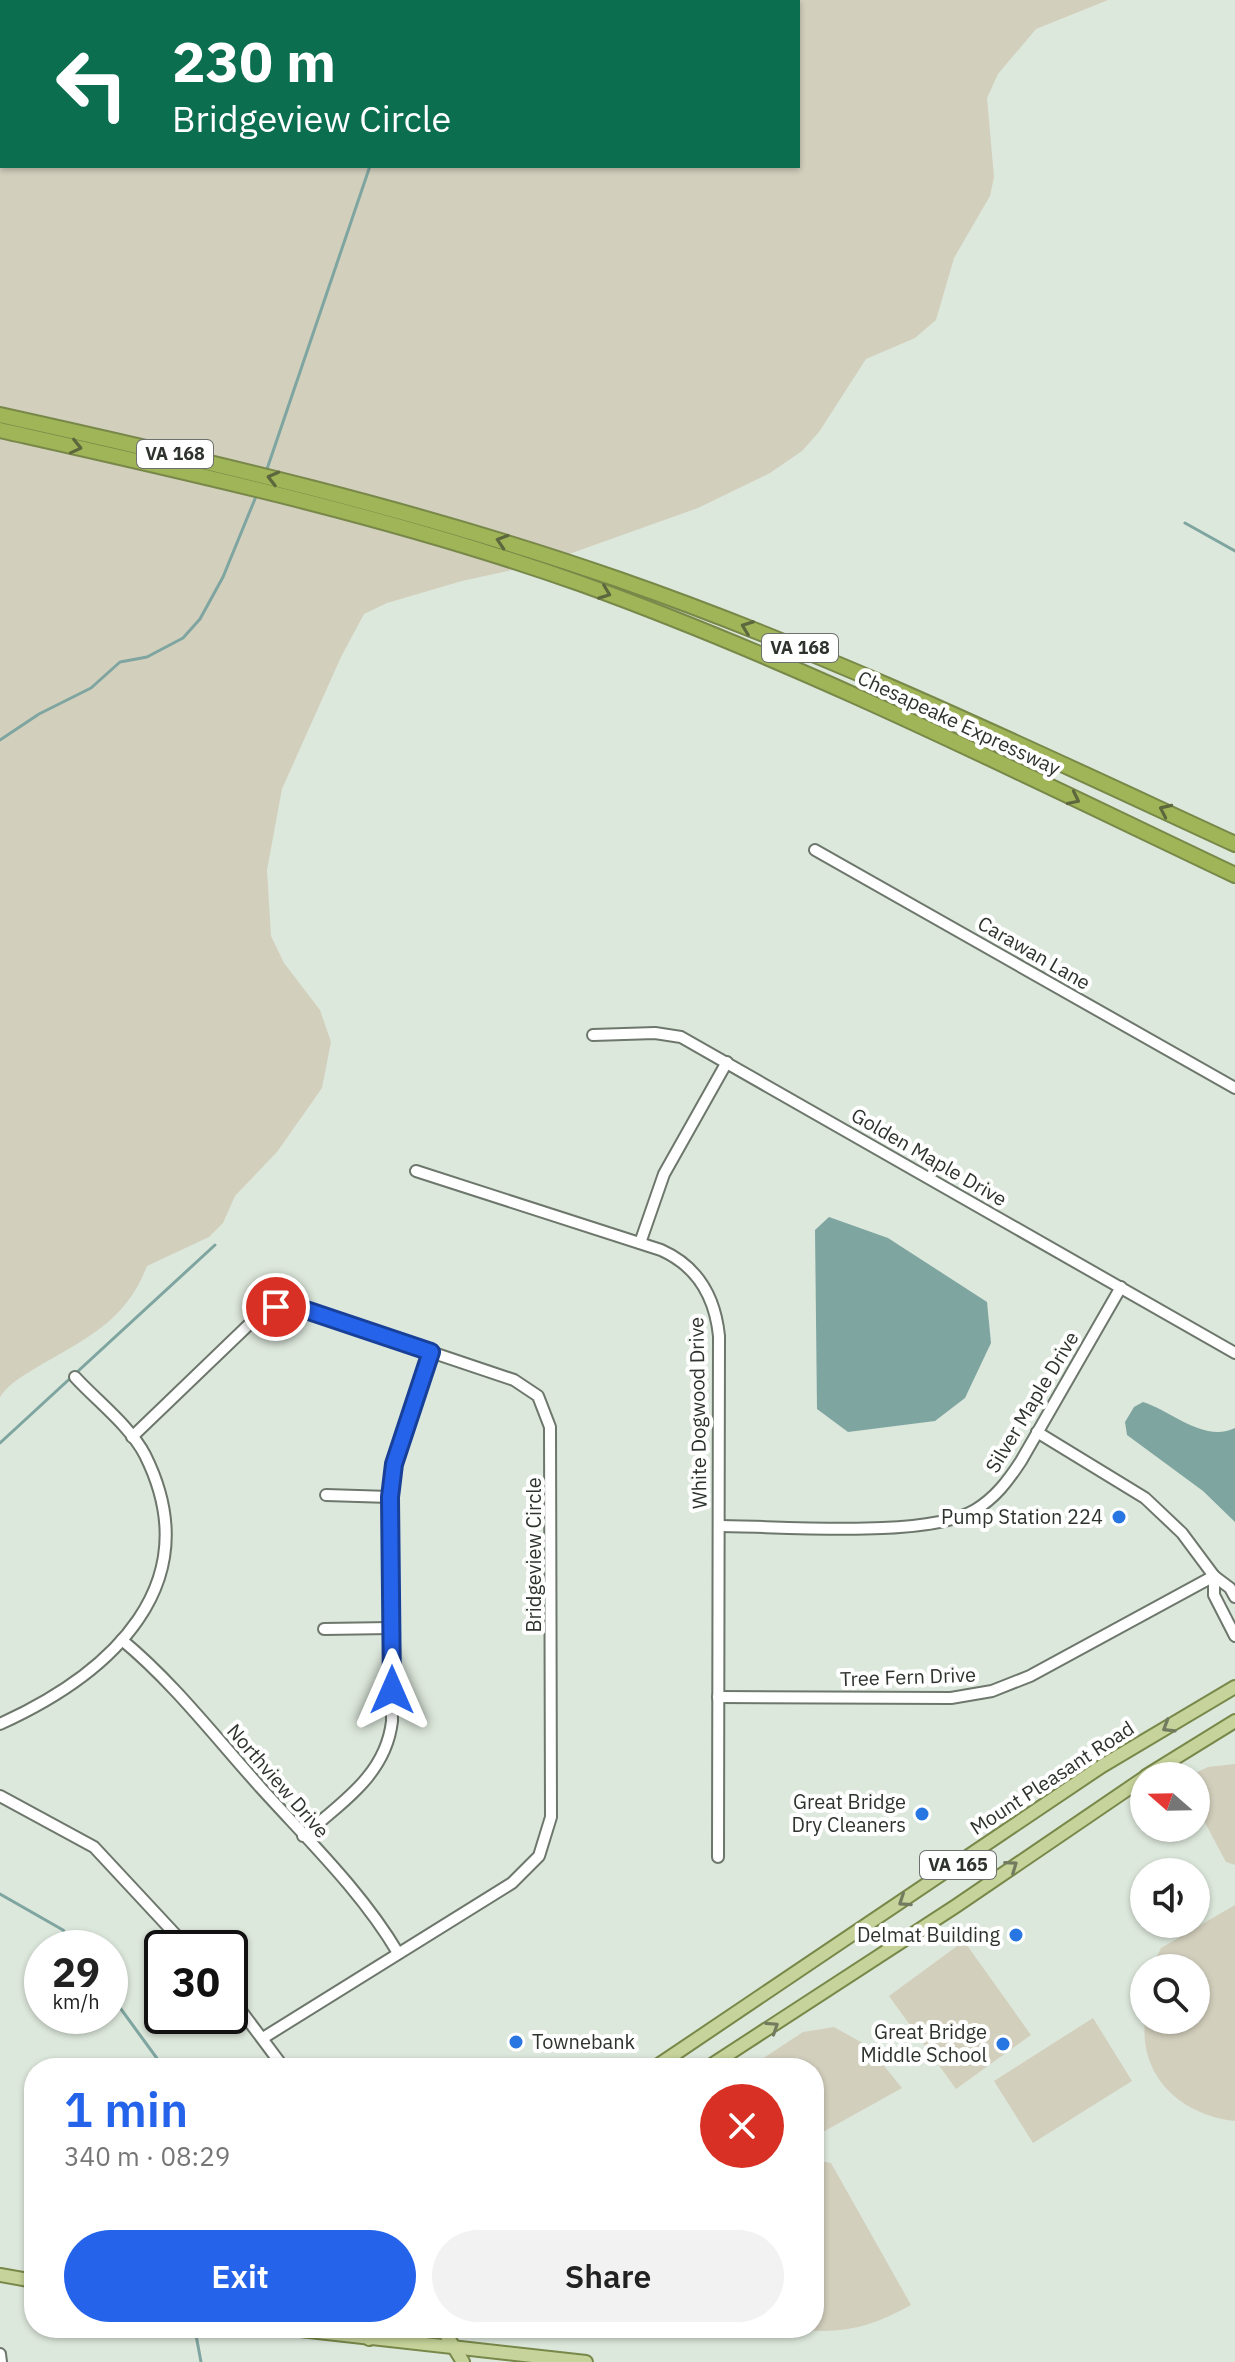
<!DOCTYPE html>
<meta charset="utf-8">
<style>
:root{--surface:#fff;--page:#f2f2f2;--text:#222;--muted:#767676;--accent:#2563eb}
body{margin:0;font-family:"IBM Plex Sans",sans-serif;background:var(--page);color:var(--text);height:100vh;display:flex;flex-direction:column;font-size:30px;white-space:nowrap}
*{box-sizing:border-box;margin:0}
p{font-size:26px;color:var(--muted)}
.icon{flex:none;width:44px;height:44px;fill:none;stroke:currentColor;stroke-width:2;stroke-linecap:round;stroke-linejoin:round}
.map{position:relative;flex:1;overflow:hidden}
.sheet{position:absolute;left:24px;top:2058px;width:800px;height:280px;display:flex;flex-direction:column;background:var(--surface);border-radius:32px;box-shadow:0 2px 6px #0004}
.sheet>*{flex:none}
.hud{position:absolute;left:0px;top:0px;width:800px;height:168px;box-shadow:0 2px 6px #0004;background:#0b6e4f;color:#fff;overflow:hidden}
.needle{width:52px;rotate:290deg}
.controls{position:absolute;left:1130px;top:1762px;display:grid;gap:16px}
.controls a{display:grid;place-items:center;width:80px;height:80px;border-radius:50%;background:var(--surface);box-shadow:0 2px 6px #0004;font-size:40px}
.speed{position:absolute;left:24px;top:1930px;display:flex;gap:16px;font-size:40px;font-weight:700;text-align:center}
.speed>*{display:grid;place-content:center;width:104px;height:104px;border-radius:50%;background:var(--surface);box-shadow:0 2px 6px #0004;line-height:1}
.speed small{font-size:20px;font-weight:400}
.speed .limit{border:4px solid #111;border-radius:12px;background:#fff;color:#111}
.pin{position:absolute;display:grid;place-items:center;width:68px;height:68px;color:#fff;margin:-34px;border:4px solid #fff;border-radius:50%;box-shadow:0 2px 8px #0007}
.me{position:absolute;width:88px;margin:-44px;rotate:0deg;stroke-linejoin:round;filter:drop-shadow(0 0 6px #0008)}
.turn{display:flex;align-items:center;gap:28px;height:168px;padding:0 40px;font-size:36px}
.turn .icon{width:104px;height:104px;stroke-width:2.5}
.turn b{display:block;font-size:56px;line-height:68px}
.round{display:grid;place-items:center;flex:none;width:84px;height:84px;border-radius:42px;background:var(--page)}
.summary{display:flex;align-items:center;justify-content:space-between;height:136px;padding:0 40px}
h1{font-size:48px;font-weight:600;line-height:60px;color:var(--accent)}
.button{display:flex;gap:16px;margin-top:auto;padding:16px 40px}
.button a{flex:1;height:92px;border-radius:48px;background:var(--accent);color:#fff;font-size:32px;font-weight:600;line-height:92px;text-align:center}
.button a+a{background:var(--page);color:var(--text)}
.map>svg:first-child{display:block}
.green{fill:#d3cfbd;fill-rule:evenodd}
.water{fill:#7fa5a1}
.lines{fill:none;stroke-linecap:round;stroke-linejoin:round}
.stream{stroke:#7fa5a1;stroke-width:3}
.minor-casing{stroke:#6d776c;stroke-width:14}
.major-casing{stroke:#788849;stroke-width:16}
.highway-casing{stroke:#788849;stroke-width:18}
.minor{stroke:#fff;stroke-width:10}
.major{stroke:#c6d39a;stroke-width:12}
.highway{stroke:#a0b557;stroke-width:14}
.oneway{stroke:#5c673e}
.oneway2{stroke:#727b5f}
.route-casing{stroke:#184099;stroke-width:20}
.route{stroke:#2563eb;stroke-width:14}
.poi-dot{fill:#2776e1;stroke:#fff;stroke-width:3}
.labels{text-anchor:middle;stroke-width:8;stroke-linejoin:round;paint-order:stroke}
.shield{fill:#fff;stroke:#6d706d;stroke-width:2}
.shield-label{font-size:18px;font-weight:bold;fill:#2e332e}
.street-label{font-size:20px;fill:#2e332e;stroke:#fff}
.poi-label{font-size:20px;fill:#2e332e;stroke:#fff;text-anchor:end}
</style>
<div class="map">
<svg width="1235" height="2362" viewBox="0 0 1235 2362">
<rect width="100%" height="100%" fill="#dde8dc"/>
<g class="green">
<path d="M0 0H1108L1036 29 998 74 987 98 994 177 990 196 954 258 936 320 915 338 866 359 819 432 802 451 770 473 698 508 544 563 462 581 387 603 364 614 341 657 282 789 267 870 271 936 284 963 320 1010 331 1042 322 1088 277 1152 235 1196 223 1223 209 1237 147 1266C126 1321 87 1338 39 1366 25 1375 10 1382 0 1397ZM2 2H798V166H2Z"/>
<polygon points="1235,1764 1235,1865 1226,1862 1196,1806 1196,1776 1189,1776 1208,1767"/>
<path d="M1235 1905V2121C1181 2115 1139 2077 1145 2020H1196V1968H1151L1161 1948Z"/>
<polygon points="964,1941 1031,2035 956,2089 889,1996"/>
<polygon points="1093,2018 1132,2081 1033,2143 994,2081"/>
<polygon points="834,2027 868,2046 902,2088 814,2137 814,2068 754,2068 753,2065 803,2032"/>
<path d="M821 2161 831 2163 911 2305C870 2328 838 2336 792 2328H814V2166Z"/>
</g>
<g class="water">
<polygon points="829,1217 888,1238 987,1302 991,1343 965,1398 935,1421 848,1432 817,1409 815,1230"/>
<path d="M1143 1402C1172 1411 1204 1443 1235 1428V1522L1203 1491 1127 1435 1125 1422 1134 1407Z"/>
</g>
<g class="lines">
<g class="stream">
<polyline points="432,2 433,0"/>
<polyline points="266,472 370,166"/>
<polyline points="1185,523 1235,551"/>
<polyline points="0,740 39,714 91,688 120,662 147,657 183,638 200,619 223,577 257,494"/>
<polyline points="0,1443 215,1245"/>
<polyline points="0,1894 63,1930 76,1948"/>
<polyline points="110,1994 164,2068"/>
<polyline points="196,2335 201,2362"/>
</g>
<g class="minor-casing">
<g id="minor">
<polyline points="815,850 1235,1088"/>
<polyline points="593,1035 655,1033 681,1037 1235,1353"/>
<path d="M416 1171 661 1250C697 1266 715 1297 719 1336L718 1857"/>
<polyline points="640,1243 664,1174 727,1062"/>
<polyline points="1037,1432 1145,1498 1182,1533 1214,1576 1230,1588 1235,1597"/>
<polyline points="132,1437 262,1312 276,1307 303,1309 514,1380 538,1396 550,1427 551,1817 539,1856 512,1883 263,2038"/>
<polyline points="326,1495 390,1497"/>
<path d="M719 1526C780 1526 926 1539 975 1510 995 1498 1008 1481 1021 1461L1121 1287"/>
<polyline points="1214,1576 1214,1595 1235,1636"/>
<polyline points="324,1629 391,1628"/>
<path d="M122 1640C174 1683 216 1738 261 1788 308 1840 362 1892 398 1953"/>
<polyline points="718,1697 951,1698 992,1691 1030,1676 1214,1576"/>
<path d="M0 1724C110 1674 210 1585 145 1455 130 1426 97 1401 75 1377"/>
<polyline points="0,1796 94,1847 188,1948"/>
<path d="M303 1836C341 1803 386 1775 392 1721L390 1497 394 1464 431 1352"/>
<polyline points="230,1996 284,2068"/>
<polyline points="0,2354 1,2362"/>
</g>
</g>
<g class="major-casing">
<g id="major">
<polyline points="1146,1776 1235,1721"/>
<polyline points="654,2068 1102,1766 1235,1687"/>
<polyline points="707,2068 956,1906 1144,1778"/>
<polyline points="0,2275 34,2281"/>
<polyline points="282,2328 586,2362"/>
<polyline points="442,2328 463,2362"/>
<polyline points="369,2339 391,2328"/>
</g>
</g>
<g class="highway-casing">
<g id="highway">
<path d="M0 415C208 461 416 509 617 579 830 653 1031 750 1235 844"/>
<path d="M0 430C196 474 393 517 582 584 806 665 1020 773 1235 875"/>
</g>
</g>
<use href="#minor" class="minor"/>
<use href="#major" class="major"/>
<use href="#highway" class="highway"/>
</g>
<defs><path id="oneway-chevron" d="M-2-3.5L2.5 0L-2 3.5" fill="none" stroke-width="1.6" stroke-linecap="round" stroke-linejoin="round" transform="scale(2)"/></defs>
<g class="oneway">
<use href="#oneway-chevron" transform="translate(76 447) rotate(13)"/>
<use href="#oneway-chevron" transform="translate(273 478) rotate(-166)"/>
<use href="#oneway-chevron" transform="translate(502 541) rotate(-162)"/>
<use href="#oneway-chevron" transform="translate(605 593) rotate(21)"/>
<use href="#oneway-chevron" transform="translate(747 627) rotate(-159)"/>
<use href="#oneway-chevron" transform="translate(1074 799) rotate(26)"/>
<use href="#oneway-chevron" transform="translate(1165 810) rotate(-155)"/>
</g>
<g class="oneway2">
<use href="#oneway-chevron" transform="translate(1168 1727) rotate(149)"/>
<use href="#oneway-chevron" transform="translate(1012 1866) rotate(-35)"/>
<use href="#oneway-chevron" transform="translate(904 1901) rotate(146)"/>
<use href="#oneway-chevron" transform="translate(773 2027) rotate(-33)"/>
</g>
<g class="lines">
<g class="route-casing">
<polyline id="route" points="276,1307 303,1309 431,1352 394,1464 390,1497 392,1690"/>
</g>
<use href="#route" class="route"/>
</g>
<g class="poi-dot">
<circle cx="1119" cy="1517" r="8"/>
<circle cx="922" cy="1814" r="8"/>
<circle cx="1016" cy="1935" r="8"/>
<circle cx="516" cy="2042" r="8"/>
<circle cx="1003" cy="2044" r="8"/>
</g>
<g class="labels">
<g class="shield">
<rect x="137" y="440" width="76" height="28" rx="6"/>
<rect x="762" y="634" width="76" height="28" rx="6"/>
<rect x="920" y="1851" width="76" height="28" rx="6"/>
</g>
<g class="shield-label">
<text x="175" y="460">VA 168</text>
<text x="800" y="654">VA 168</text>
<text x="958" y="1871">VA 165</text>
</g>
<g class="street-label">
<text transform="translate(959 723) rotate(25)" y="7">Chesapeake Expressway</text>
<text transform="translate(1034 953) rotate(30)" y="7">Carawan Lane</text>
<text transform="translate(929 1157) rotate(30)" y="7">Golden Maple Drive</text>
<text transform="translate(1032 1402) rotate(-59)" y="7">Silver Maple Drive</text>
<text transform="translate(698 1413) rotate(-91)" y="7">White Dogwood Drive</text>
<text transform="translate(534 1555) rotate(-90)" y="7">Bridgeview Circle</text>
<text transform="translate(908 1677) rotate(-2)" y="7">Tree Fern Drive</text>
<text transform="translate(1052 1778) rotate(-33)" y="7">Mount Pleasant Road</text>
<text transform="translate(278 1781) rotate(49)" y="7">Northview Drive</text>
</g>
<g class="poi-label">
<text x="1103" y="1524">Pump Station 224</text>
<text x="906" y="1809">Great Bridge<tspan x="906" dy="23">Dry Cleaners</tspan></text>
<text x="1000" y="1942">Delmat Building</text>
<text x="987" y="2039">Great Bridge<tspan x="987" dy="23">Middle School</tspan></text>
<text x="532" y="2049" text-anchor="start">Townebank</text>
</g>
</g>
</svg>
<div class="controls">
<a><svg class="needle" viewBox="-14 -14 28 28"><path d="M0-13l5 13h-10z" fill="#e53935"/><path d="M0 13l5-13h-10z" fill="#767676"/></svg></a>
<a><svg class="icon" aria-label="sound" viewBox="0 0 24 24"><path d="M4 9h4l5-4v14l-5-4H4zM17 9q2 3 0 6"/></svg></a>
<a><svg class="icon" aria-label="search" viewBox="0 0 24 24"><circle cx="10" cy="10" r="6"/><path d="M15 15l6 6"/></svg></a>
</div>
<div class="speed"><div>29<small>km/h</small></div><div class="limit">30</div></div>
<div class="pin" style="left:276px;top:1307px;background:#d93025"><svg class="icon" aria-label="arrive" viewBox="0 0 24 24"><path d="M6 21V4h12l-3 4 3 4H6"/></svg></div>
<svg class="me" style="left:392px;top:1690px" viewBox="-20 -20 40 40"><path d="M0-17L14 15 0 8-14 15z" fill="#2563eb" stroke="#fff" stroke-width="4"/></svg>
<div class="hud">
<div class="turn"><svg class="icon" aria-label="left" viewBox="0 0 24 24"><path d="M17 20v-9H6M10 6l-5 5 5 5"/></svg><div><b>230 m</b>Bridgeview Circle</div></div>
</div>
<section class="sheet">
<div class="summary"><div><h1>1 min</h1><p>340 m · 08:29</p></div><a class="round" style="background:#d93025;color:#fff"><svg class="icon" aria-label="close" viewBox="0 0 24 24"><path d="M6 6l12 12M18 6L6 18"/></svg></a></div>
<div class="button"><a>Exit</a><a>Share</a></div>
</section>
</div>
